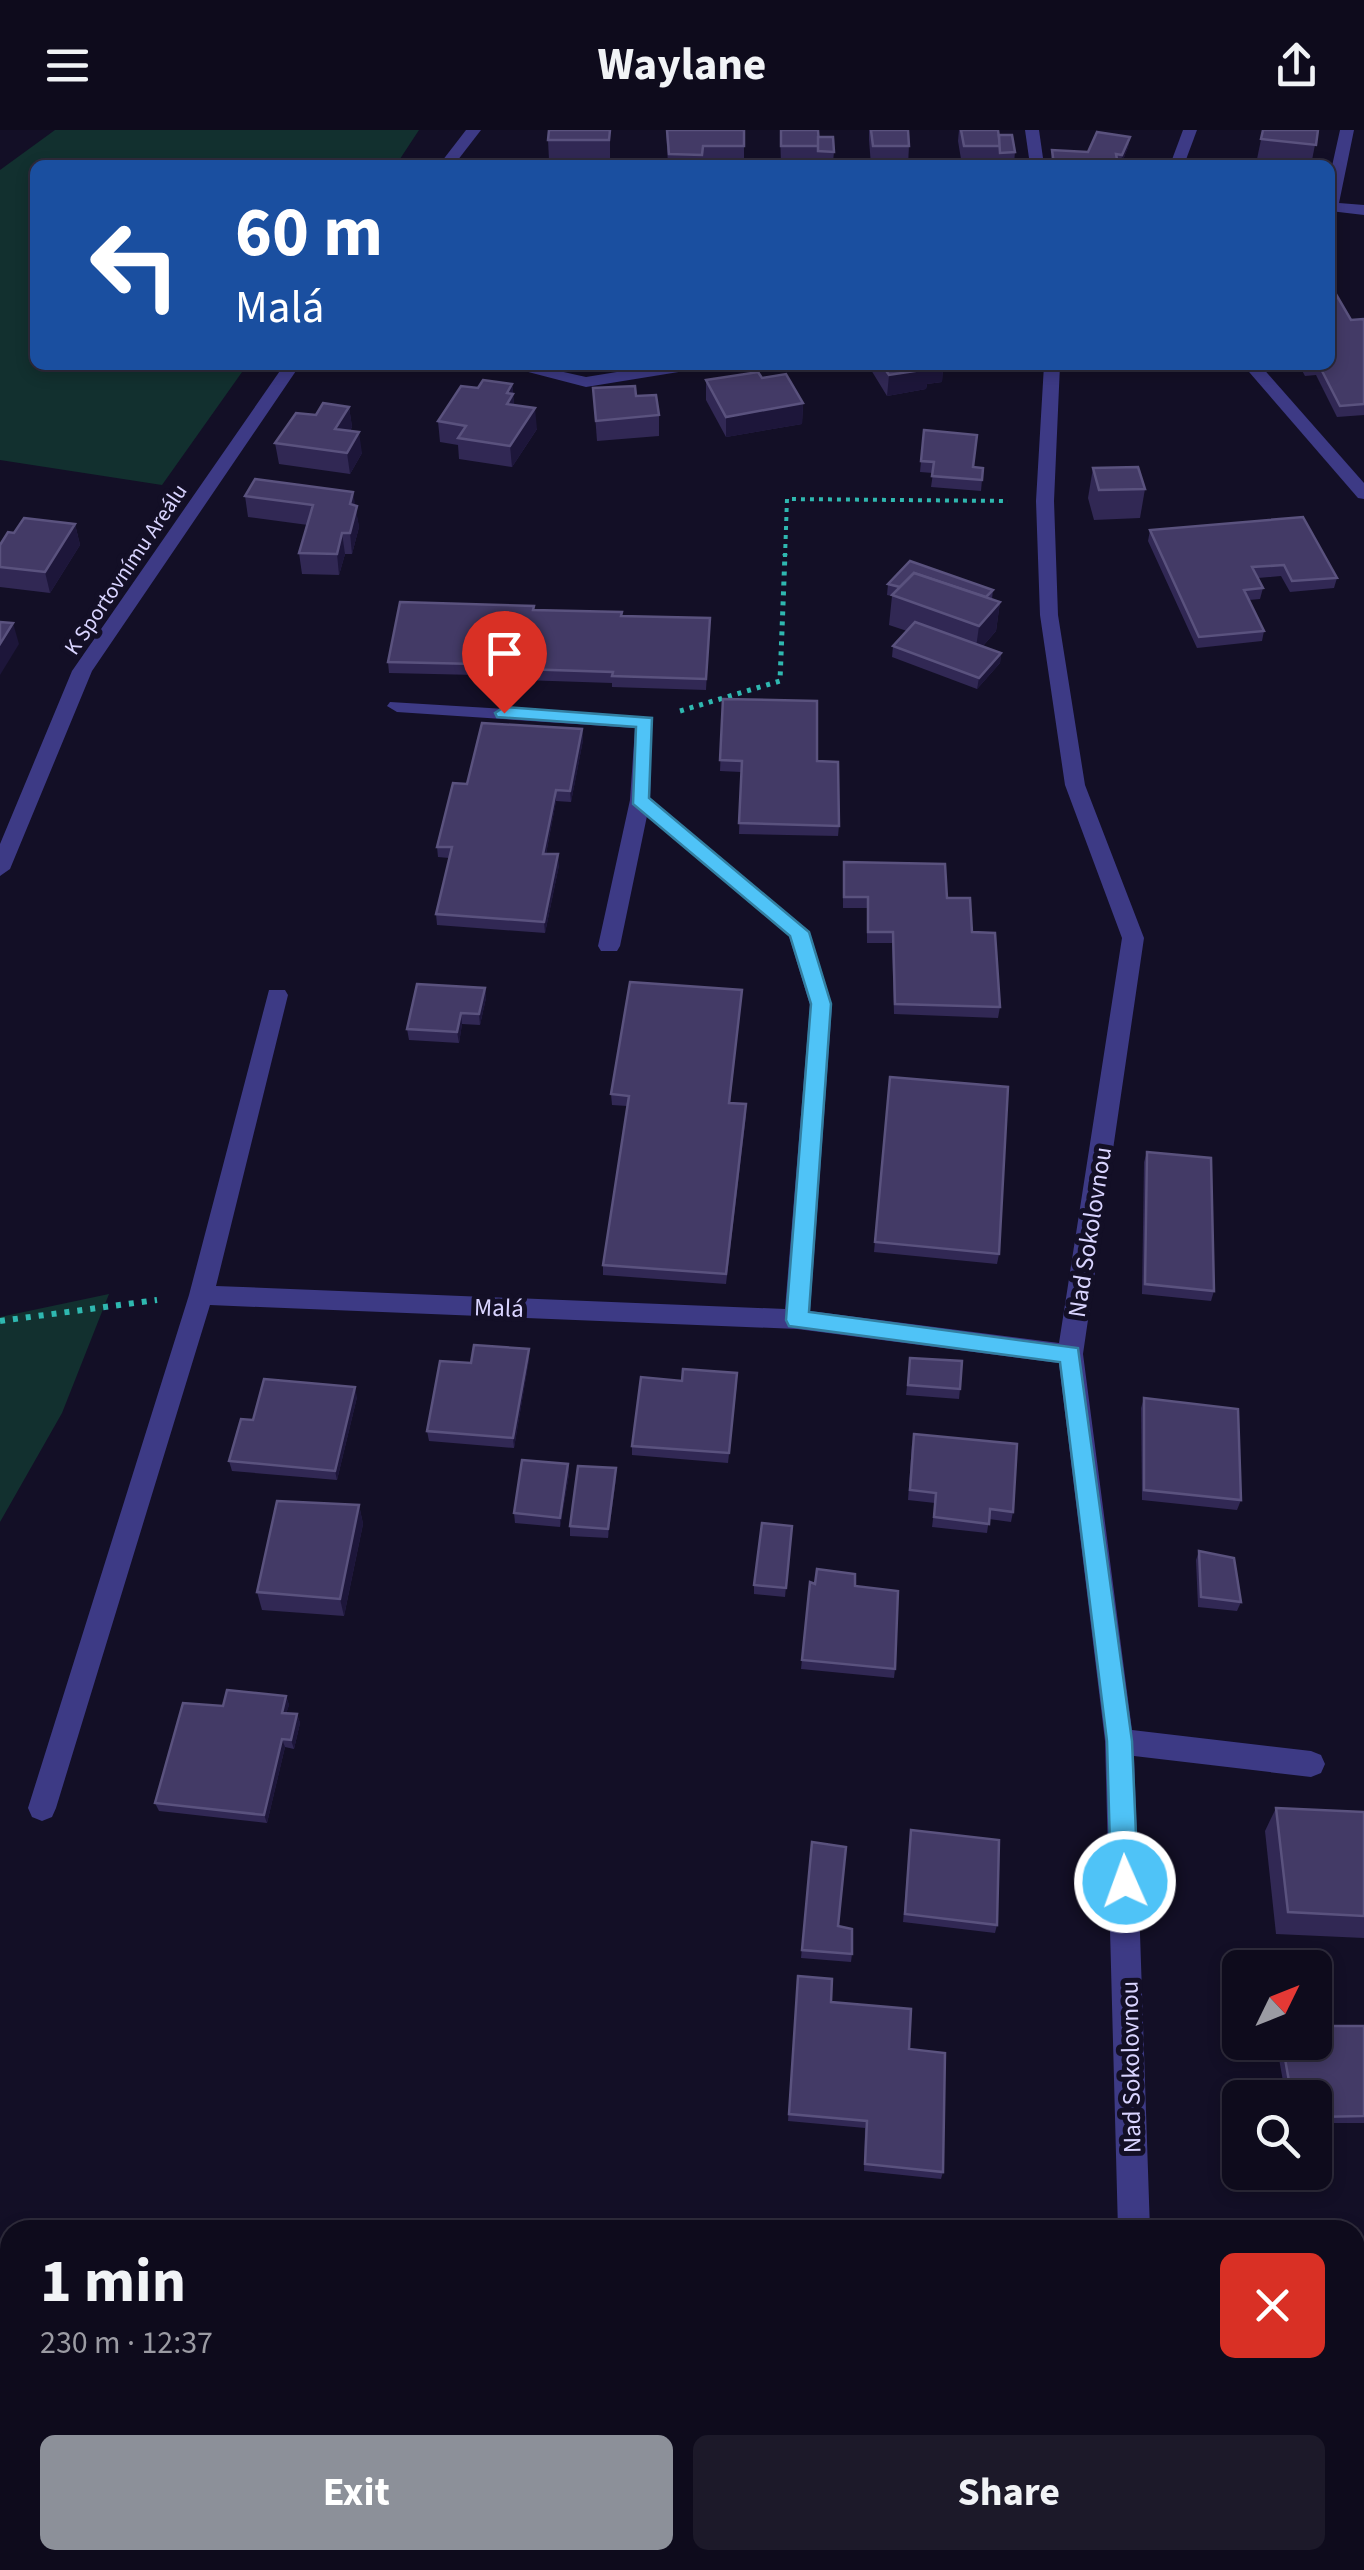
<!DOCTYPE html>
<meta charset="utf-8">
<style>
:root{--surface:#0e0b1c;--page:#1c1929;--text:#f1f3f6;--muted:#9b9ba3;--line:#2e2b3b;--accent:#8c9099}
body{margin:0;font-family:"Source Sans 3",sans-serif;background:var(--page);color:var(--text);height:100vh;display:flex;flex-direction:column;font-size:38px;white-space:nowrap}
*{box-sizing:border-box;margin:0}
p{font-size:32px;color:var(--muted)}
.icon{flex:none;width:55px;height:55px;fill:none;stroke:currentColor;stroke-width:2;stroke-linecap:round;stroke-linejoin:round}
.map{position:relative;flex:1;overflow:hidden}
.panel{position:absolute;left:0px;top:2090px;width:1365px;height:350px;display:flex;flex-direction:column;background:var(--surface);border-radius:30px 30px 0 0;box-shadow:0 5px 15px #0003,0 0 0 2px var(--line)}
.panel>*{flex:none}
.banner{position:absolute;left:30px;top:30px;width:1305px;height:210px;border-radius:15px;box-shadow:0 5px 15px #0003,0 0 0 2px var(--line);background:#1a4fa0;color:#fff;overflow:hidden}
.needle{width:65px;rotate:47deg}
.tools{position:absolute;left:1222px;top:1820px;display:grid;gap:20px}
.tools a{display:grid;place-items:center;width:110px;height:110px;border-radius:15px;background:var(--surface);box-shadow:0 5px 15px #0003,0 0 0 2px var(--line);font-size:50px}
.pin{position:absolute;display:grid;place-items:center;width:85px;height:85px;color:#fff;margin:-102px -42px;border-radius:50% 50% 50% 0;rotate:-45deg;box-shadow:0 0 10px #0007}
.pin .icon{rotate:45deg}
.me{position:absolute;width:110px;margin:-55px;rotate:358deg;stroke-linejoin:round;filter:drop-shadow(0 0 8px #0008)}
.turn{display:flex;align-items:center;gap:35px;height:210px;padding:0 40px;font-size:45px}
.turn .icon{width:130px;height:130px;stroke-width:2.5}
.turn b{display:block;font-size:70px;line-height:85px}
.round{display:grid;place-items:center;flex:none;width:105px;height:105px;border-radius:15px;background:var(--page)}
.headline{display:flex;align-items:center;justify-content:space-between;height:170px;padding:0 40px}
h1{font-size:60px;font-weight:700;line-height:75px}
.primary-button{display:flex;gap:20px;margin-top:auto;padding:20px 40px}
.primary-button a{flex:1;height:115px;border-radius:15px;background:var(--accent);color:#fff;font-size:40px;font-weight:700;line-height:115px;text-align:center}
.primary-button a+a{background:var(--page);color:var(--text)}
header{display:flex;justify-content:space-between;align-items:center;height:130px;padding:0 40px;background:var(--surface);font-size:45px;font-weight:700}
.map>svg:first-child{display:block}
.green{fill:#12302f}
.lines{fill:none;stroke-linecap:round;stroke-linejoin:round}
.path-far2{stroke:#2fb8b0;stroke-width:4;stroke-dasharray:4 5;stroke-linecap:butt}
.path-far1{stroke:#2fb8b0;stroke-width:5;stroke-dasharray:4 6;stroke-linecap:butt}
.path{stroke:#2fb8b0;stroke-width:6;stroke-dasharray:5 8;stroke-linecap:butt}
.minor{fill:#3d3a85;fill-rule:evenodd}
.wall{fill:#312854}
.shaded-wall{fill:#1d163a}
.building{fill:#433a66;stroke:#5a527e;stroke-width:2.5}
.route{fill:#4fc3f7;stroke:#337fa1;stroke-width:2.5}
.labels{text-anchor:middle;stroke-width:10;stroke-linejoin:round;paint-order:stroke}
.far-street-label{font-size:22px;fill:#d9d4ff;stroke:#130f26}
.street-label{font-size:25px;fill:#d9d4ff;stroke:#130f26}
</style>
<header><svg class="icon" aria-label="menu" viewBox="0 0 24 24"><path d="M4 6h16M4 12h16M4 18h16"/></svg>Waylane<svg class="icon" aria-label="share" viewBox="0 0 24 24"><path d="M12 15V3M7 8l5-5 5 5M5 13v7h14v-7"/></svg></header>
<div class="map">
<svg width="1364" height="2440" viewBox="0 0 1364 2440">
<rect width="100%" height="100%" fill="#130f26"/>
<g class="green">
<polygon points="55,0 419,0 396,35 35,35 35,235 247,235 162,355 0,330 0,40"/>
<polygon points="109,1164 62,1283 0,1392 0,1187"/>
</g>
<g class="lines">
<polyline class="path-far2" points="785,427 787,369 1008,371"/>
<polyline class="path-far1" points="680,581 780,551 785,424"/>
<polyline class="path" points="0,1191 157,1170"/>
<g class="minor">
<polygon points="466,0 481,0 454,35 439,35"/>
<polygon points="1025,0 1039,0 1044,35 1030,35"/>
<polygon points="1183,0 1197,0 1184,35 1170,35"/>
<polygon points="1340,0 1354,0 1339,73 1364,75 1364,85 1330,81 1330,45"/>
<polygon points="284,235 300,235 92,541 10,739 0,746 0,714 72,541"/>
<polygon points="501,235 532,235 586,247 660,235 699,235 691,240 586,257"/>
<polygon points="1044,235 1060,235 1054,371 1058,485 1085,655 1144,808 1083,1224 1132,1600 1311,1621 1321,1625 1325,1634 1321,1643 1311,1647 1134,1626 1150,2100 1118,2100 1105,1611 1059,1233 797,1199 210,1175 56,1678 52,1687 42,1691 32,1687 28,1678 189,1165 269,860 285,860 288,865 216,1156 785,1179 810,875 789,806 647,686 620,816 617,821 601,821 598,816 630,670 635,598 397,582 387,576 390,572 652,588 650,668 810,803 832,875 810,1181 1059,1213 1122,808 1065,655 1040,485 1036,371"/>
<polygon points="1243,235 1260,235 1364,353 1364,369 1358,368"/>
<polygon points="1123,2430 1159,2430 1160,2440 1124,2440"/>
</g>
</g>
<g class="wall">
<polygon points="610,0 610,30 549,30 548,10"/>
<polygon points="666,0 744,0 744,35 668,35"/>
<polygon points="780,0 818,7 834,22 833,32 818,32 818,35 781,35"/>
<polygon points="869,0 908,0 909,16 908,35 871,35 869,10"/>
<polygon points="959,0 998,0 999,5 1015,22 1014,33 998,33 998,35 962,35 958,11"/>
<polygon points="1263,0 1318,0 1311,35 1257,29"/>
<polygon points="1130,7 1128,17 1121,35 1051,35 1052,20 1088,22"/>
<polygon points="1351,190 1364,191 1364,285 1337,287 1316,245 1305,246 1299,235 1330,235"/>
<polygon points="868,235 943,235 942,252 927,254 926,259 887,266"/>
<polygon points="762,248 803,273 802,294 726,307 706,270 706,250"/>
<polygon points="512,254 514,275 537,299 512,337 459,329 458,315 440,312 438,291 478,258"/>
<polygon points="593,258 636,266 659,285 659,306 597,311"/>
<polygon points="349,277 352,297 350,301 362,323 350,344 279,334 275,313 316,285"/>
<polygon points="924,300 973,337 982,350 981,361 931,357 933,343 920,342"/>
<polygon points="1093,338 1145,359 1140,388 1094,390 1088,368"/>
<polygon points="245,366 355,376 359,397 352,424 345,424 339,445 302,444 299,423 308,395 248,387"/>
<polygon points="75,394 80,415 50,463 0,457 0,415 14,403"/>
<polygon points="1150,400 1337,448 1334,458 1290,462 1281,446 1258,448 1263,458 1260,469 1249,470 1264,501 1262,511 1197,518 1148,411"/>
<polygon points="888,454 993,460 992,469 1000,472 996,501 983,516 1001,523 1000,533 977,559 892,527 893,516 907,501 889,495 892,466 887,465"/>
<polygon points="534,480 622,486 710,488 706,560 612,557 612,553 522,550 522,546 389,543 388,532"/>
<polygon points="723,569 839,696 838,706 739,704 741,642 720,641"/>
<polygon points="582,599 583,610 571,672 556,671 546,724 559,735 545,803 437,795 436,784 449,728 438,727 437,717"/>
<polygon points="843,743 947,768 972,802 1000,877 998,888 894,884 892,813 867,813 867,778 843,778"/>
<polygon points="485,858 486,868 480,895 462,894 459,913 409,910 407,899"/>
<polygon points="742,860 730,973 746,974 746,985 726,1154 603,1145 603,1135 627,976 612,975 611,964"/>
<polygon points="890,947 999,1124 997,1134 874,1122"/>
<polygon points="1147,1022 1214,1161 1211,1171 1142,1164 1144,1032"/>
<polygon points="910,1228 960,1259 959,1269 906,1265"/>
<polygon points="529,1229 514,1318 429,1311 427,1301"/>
<polygon points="682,1251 737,1253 728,1333 632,1325 632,1316"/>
<polygon points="357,1267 337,1350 232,1341 229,1331 253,1290"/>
<polygon points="1144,1268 1241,1370 1237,1380 1142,1370 1141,1278"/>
<polygon points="912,1314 1013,1382 1011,1392 989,1389 987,1403 932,1397 935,1373 908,1370"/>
<polygon points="568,1334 569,1344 560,1397 515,1393 514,1383"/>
<polygon points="616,1338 616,1348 608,1408 570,1406 570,1396"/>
<polygon points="359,1375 363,1394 344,1486 262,1480 257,1462"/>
<polygon points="792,1396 785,1467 754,1464 754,1455"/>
<polygon points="1199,1421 1241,1472 1237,1481 1198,1477 1196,1430"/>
<polygon points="810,1452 855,1456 895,1539 894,1548 801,1539"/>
<polygon points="286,1566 289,1575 286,1583 297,1584 300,1593 294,1619 285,1617 267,1693 159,1681 155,1673 223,1576"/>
<polygon points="1276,1678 1364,1682 1364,1808 1276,1804 1265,1701"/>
<polygon points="911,1700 997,1795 995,1803 903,1792"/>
<polygon points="812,1712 838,1796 852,1824 851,1832 801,1828"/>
<polygon points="798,1846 831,1872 909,1919 943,2042 941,2049 864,2041 865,1998 788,1991"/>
<polygon points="1364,1896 1364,1993 1315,1993 1315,1968 1286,1968 1276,1912 1315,1912"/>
</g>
<g class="shaded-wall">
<polygon points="1130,7 1128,17 1121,35 1122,25"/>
<polygon points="925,235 943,235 942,252 927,254 926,259 887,266 889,245"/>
<polygon points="512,254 515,285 508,295 507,263"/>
<polygon points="803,273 802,294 726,307 726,287"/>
<polygon points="349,277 352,297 338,320 335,299"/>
<polygon points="535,278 537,299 512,337 510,316"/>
<polygon points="359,302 362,323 350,344 347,323"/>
<polygon points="353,362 359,397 352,424 350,403 350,374"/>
<polygon points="75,394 80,415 50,463 45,442"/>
<polygon points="342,403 345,424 339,445 337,424"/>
<polygon points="1000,472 996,501 975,525 979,496"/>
<polygon points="13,493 19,514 0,545 0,514"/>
<polygon points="1001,523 1000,533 977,559 979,548"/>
<polygon points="582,599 583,610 571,672 570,661"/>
<polygon points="556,660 556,671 544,734 543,724"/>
<polygon points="558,724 559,735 545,803 544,792"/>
<polygon points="485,858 486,868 480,895 479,884"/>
<polygon points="461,883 462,894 459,913 457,902"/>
<polygon points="529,1219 529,1229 514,1318 513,1308"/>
<polygon points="355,1257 357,1267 337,1350 335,1341"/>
<polygon points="568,1334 569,1344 560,1397 560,1388"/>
<polygon points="616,1338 616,1348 608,1408 608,1399"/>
<polygon points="359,1375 363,1394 344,1486 340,1469"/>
<polygon points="286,1566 289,1575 284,1591 282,1583"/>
<polygon points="297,1584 300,1593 294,1619 291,1610"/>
<polygon points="282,1609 285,1617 267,1693 264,1685"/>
</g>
<g class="building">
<polygon points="549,0 610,0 609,10 548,10"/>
<polygon points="667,0 744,0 744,16 703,16 702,25 669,24"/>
<polygon points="781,0 818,0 819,16 781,16"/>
<polygon points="871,0 908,0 909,16 873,16"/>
<polygon points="961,0 998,0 1000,16 964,16"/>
<polygon points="1263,0 1318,0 1316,15 1261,9"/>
<polygon points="1097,2 1130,7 1122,25 1116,24 1118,35 1054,35 1052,20 1088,22"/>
<polygon points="999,5 1012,5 1015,22 1000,23"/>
<polygon points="818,7 833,7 834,22 818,21"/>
<polygon points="481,31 510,35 478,35"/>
<polygon points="1330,154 1351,190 1363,189 1364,191 1364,274 1340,276 1319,235 1330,235"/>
<polygon points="882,235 926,235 928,239 889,245"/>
<polygon points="758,242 762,248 786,244 803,273 726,287 706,250"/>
<polygon points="483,250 512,254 507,263 513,264 507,274 535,278 510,316 458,308 466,296 438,291 461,256 478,258"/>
<polygon points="635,256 636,266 656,265 659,285 596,291 593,258"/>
<polygon points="323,273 349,277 335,299 359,302 347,323 275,313 296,283 316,285"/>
<polygon points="924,300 977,305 973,337 983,338 982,350 932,346 934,332 921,331"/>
<polygon points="1138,337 1145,359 1099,360 1093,338"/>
<polygon points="255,349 353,362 350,374 357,376 350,403 342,403 337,424 299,423 313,375 245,366"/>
<polygon points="1303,387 1337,448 1292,451 1284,435 1252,437 1263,458 1244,460 1264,501 1199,507 1150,400"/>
<polygon points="24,388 75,394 45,442 0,437 0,415 8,402 14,403"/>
<polygon points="910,431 993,460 986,467 914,443 900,457 888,454"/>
<polygon points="914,443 1000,472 979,496 892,465"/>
<polygon points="400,472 534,476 533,480 622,482 621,486 710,488 706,549 612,546 613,542 521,539 522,535 388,532"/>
<polygon points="0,492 13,493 0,514"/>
<polygon points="915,492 1001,523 979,548 893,516"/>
<polygon points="723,569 817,571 817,631 838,632 839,696 739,693 742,631 720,630"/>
<polygon points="482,593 582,599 570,661 556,660 550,690 543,724 558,724 544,792 436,784 452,717 437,717 453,653 467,654"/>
<polygon points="844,732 945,734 947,768 970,768 972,802 995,803 1000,877 895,874 893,802 868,802 868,767 844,767"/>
<polygon points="630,852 742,860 729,973 746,974 726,1144 603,1135 629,966 611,964"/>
<polygon points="417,854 485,858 479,884 461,883 457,902 407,899"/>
<polygon points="890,947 1008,957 999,1124 875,1112"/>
<polygon points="1147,1022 1211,1028 1214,1161 1145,1154"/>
<polygon points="474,1215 529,1219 513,1308 427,1301 440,1231 471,1233"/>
<polygon points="910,1228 962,1231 960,1259 908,1255"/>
<polygon points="683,1239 737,1243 729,1323 632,1316 641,1247 682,1251"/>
<polygon points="264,1249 355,1257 335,1341 229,1331 241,1289 253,1290"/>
<polygon points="1144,1268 1238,1279 1241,1370 1144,1360"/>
<polygon points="914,1304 1017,1314 1013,1382 990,1379 989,1394 934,1387 936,1363 910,1360"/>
<polygon points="522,1330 568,1334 560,1388 514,1383"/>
<polygon points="578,1336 616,1338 608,1399 570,1396"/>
<polygon points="277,1371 359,1375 340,1469 257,1462"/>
<polygon points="762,1393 792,1396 786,1458 754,1455"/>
<polygon points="1199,1421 1234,1428 1241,1472 1201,1467"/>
<polygon points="817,1439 855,1444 855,1456 898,1461 895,1539 802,1530 810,1452 815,1454"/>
<polygon points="227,1560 286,1566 282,1583 297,1584 291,1610 282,1609 264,1685 155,1673 183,1573 223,1576"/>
<polygon points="1276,1678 1364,1682 1364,1786 1288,1782"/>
<polygon points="911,1700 999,1710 997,1795 905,1784"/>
<polygon points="812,1712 846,1717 838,1796 852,1799 852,1824 802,1820"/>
<polygon points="798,1846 832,1849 831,1872 911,1879 909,1919 945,1923 943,2042 865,2034 867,1991 789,1984"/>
<polygon points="1315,1896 1364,1896 1364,1986 1315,1987 1315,1968 1292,1968 1282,1912 1315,1912"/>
<polygon points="171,2430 303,2430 302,2440 169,2440"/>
<polygon points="977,2430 1085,2430 1086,2440 978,2440"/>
</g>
<polygon class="route" points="504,577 652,588 649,668 809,802 831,874 809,1182 1078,1218 1132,1611 1138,1752 1134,1761 1125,1765 1115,1761 1111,1752 1107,1611 1060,1232 789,1196 786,1190 811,874 790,806 633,674 636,597 497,587 495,583"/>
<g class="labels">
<g class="far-street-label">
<text transform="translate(125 439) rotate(-56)" y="8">K Sportovnímu Areálu</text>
</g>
<g class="street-label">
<text transform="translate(1089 1102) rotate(-81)" y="9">Nad Sokolovnou</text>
<text transform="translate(499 1177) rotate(2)" y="9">Malá</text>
<text transform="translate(1130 1937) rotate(-91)" y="9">Nad Sokolovnou</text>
</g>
</g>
</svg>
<div class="tools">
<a><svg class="needle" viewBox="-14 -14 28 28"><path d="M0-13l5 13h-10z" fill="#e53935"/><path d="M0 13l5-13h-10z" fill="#9b9ba3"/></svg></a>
<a><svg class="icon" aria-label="search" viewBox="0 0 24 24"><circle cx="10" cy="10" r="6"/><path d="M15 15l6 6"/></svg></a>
</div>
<div class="pin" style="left:504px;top:583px;background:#d93025"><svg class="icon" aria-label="arrive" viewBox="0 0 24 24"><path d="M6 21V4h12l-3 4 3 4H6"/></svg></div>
<svg class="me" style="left:1125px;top:1752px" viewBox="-20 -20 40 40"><circle r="17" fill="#4fc3f7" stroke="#fff" stroke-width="3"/><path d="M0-11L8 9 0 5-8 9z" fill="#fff"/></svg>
<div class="banner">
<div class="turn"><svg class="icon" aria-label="left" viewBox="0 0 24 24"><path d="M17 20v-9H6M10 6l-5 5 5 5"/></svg><div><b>60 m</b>Malá</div></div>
</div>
<section class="panel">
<div class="headline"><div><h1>1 min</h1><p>230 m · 12:37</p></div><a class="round" style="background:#d93025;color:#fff"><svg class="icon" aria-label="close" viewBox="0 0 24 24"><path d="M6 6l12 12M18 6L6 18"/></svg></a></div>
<div class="primary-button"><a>Exit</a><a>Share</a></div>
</section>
</div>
